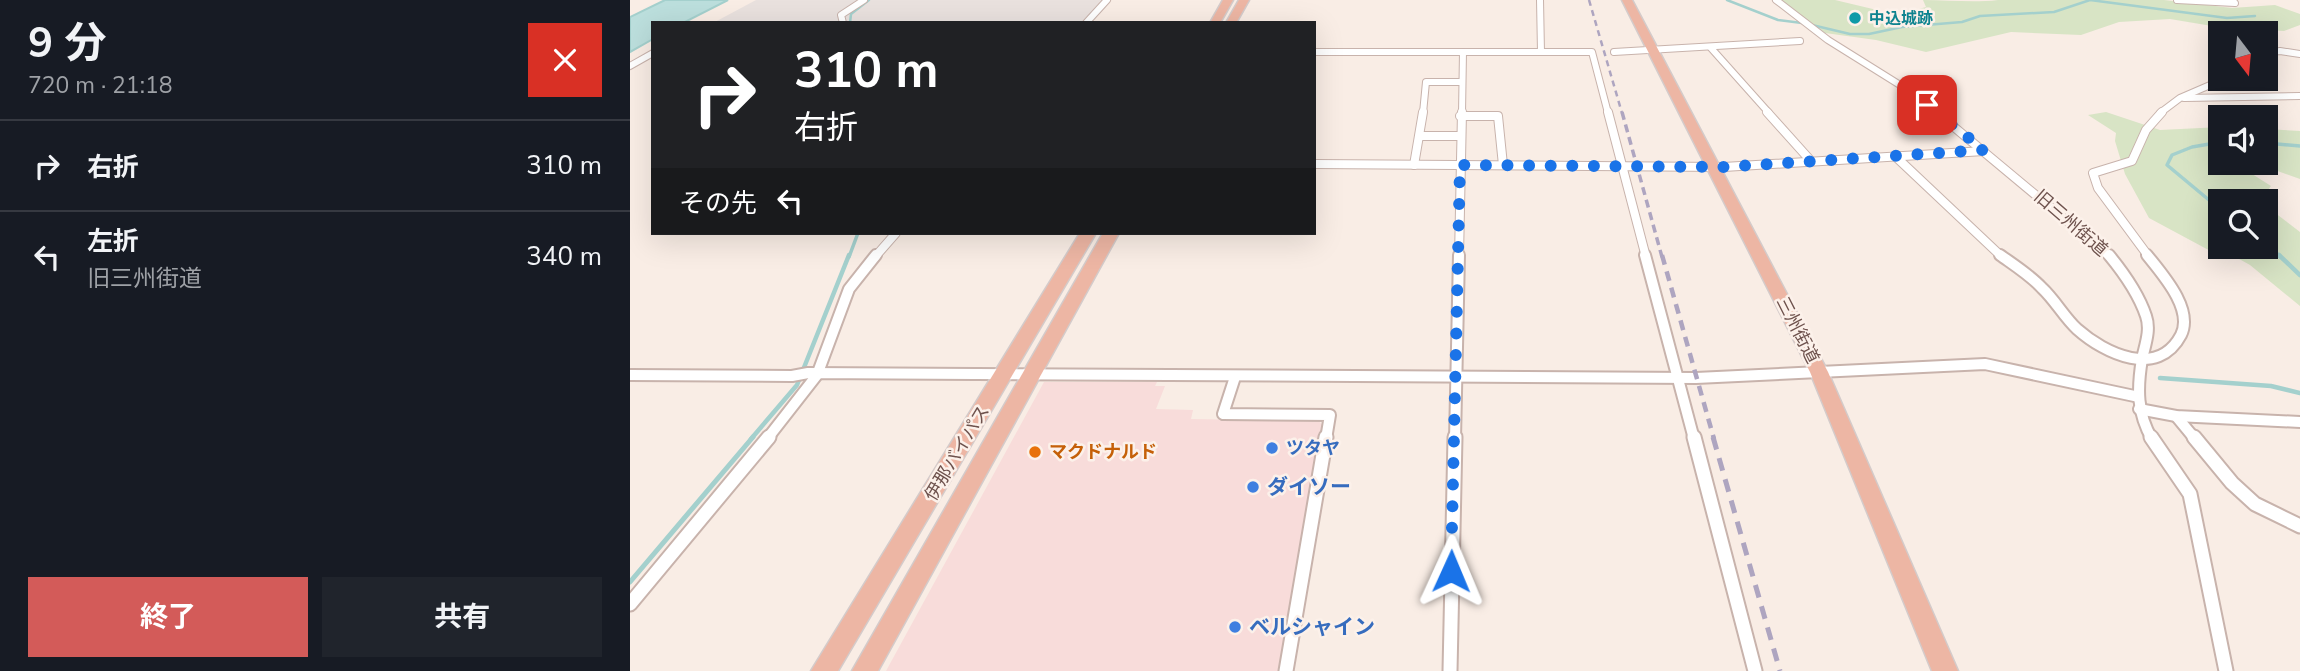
<!DOCTYPE html>
<html lang="ja">
<meta charset="utf-8">
<style>
:root{--surface:#171b24;--page:#20242c;--text:#f1f3f6;--muted:#9ea1a6;--line:#363941;--accent:#d35b59}
body{margin:0;font-family:"Nunito Sans","Noto Sans JP",sans-serif;background:var(--page);color:var(--text);height:100vh;display:flex;flex-direction:column;font-size:26px;white-space:nowrap}
*{box-sizing:border-box;margin:0}
p{font-size:23px;color:var(--muted)}
.icon{flex:none;width:38px;height:38px;fill:none;stroke:currentColor;stroke-width:2;stroke-linecap:round;stroke-linejoin:round}
.map{position:relative;flex:1;overflow:hidden}
.sheet{display:flex;flex-direction:column;background:var(--surface);width:630px}
.sheet>*{flex:none}
.banner{position:absolute;left:21px;top:21px;width:665px;height:214px;border-radius:0px;box-shadow:0 7px 28px #0002;background:#202124;color:#fff;overflow:hidden}
.needle{width:46px;rotate:164deg}
.fabs{position:absolute;left:1578px;top:21px;display:grid;gap:14px}
.fabs a{display:grid;place-items:center;width:70px;height:70px;border-radius:0px;background:var(--surface);box-shadow:0 7px 28px #0002;font-size:35px}
.pin{position:absolute;display:grid;place-items:center;width:60px;height:60px;color:#fff;margin:-30px;border-radius:14px;box-shadow:0 4px 10px #0006}
.me{position:absolute;width:77px;margin:-38px;rotate:1deg;stroke-linejoin:round;filter:drop-shadow(0 0 5px #0008)}
.turn{display:flex;align-items:center;gap:24px;height:147px;padding:0 28px;font-size:32px}
.turn .icon{width:91px;height:91px;stroke-width:2.5}
.turn b{display:block;font-size:49px;line-height:60px}
.then{display:flex;align-items:center;height:66px;padding:0 28px;background:#0003;gap:14px;font-size:26px}
.round{display:grid;place-items:center;flex:none;width:74px;height:74px;border-radius:0px;background:var(--page)}
.headline{display:flex;align-items:center;justify-content:space-between;height:119px;padding:0 28px}
h1{font-size:42px;font-weight:700;line-height:52px}
.cta{display:flex;gap:14px;margin-top:auto;padding:14px 28px}
.cta a{flex:1;height:80px;border-radius:0px;background:var(--accent);color:#fff;font-size:28px;font-weight:700;line-height:80px;text-align:center}
.cta a+a{background:var(--page);color:var(--text)}
ul{padding:0;list-style:none}
li{display:flex;align-items:center;gap:21px;height:91px;padding:0 28px;border-top:2px solid var(--line)}
li div{flex:1}
li b{display:block;font-size:26px}
li em{font-style:normal}
main{display:flex;flex:1;min-height:0}
.map>svg:first-child{display:block}
.commercial{fill:#f8dcda}
.industrial{fill:#e9e1de}
.green{fill:#d8e4c5}
.water{fill:#bcdfdd;stroke:#a4d0cd;stroke-width:2}
.lines{fill:none;stroke-linecap:round;stroke-linejoin:round}
.stream-far3{stroke:#a4d0cd;stroke-width:2.5}
.stream-far2{stroke:#a4d0cd;stroke-width:3.5}
.stream-far1{stroke:#a4d0cd;stroke-width:4.5}
.stream{stroke:#a4d0cd;stroke-width:5}
.minor-far3-casing{stroke:#c8b3ac;stroke-width:8}
.minor-far2-casing{stroke:#c8b3ac;stroke-width:10}
.minor-far1-casing{stroke:#c8b3ac;stroke-width:14}
.minor-casing{stroke:#c8b3ac;stroke-width:17}
.trunk-casing{stroke:#d4cbca;stroke-width:3}
.minor-far3{stroke:#fff;stroke-width:6}
.minor-far2{stroke:#fff;stroke-width:8}
.minor-far1{stroke:#fff;stroke-width:10}
.minor{stroke:#fff;stroke-width:13}
.trunk{fill:#edb6a4;fill-rule:evenodd}
.rail-far3{stroke:#aea5c0;stroke-width:2.5;stroke-dasharray:6 4.5;stroke-linecap:butt}
.rail-far2{stroke:#aea5c0;stroke-width:3.5;stroke-dasharray:8 5;stroke-linecap:butt}
.rail-far1{stroke:#aea5c0;stroke-width:4.5;stroke-dasharray:10 7;stroke-linecap:butt}
.rail{stroke:#aea5c0;stroke-width:5;stroke-dasharray:13 9;stroke-linecap:butt}
.route{stroke:#1a73e8;stroke-width:12;stroke-dasharray:0 21.6}
.culture-dot{fill:#0f9aa8;stroke:#fcf1ea;stroke-width:2.5}
.shop-dot{fill:#3f7fe0;stroke:#fcf1ea;stroke-width:2.5}
.food-dot{fill:#e8710a;stroke:#fcf1ea;stroke-width:2.5}
.labels{text-anchor:middle;stroke-width:5;stroke-linejoin:round;paint-order:stroke}
.far-culture-label{font-size:16px;font-weight:bold;fill:#0d838f;stroke:#fcf1ea;text-anchor:start}
.street-label{font-size:18px;fill:#6e524d;stroke:#fcf1ea}
.shop-label{font-size:18px;font-weight:bold;fill:#366cbe;stroke:#fcf1ea;text-anchor:start}
.food-label{font-size:18px;font-weight:bold;fill:#c56008;stroke:#fcf1ea;text-anchor:start}
.near-shop-label{font-size:21px;font-weight:bold;fill:#366cbe;stroke:#fcf1ea;text-anchor:start}
</style>
<main>
<section class="sheet">
<div class="headline"><div><h1>9 分</h1><p>720 m · 21:18</p></div><a class="round" style="background:#d93025;color:#fff"><svg class="icon" aria-label="close" viewBox="0 0 24 24"><path d="M6 6l12 12M18 6L6 18"/></svg></a></div>
<ul>
<li><svg class="icon" aria-label="right" viewBox="0 0 24 24"><path d="M7 20v-9h11M14 6l5 5-5 5"/></svg><div><b>右折</b></div><em>310 m</em></li>
<li><svg class="icon" aria-label="left" viewBox="0 0 24 24"><path d="M17 20v-9H6M10 6l-5 5 5 5"/></svg><div><b>左折</b><p>旧三州街道</p></div><em>340 m</em></li>
</ul>
<div class="cta"><a>終了</a><a>共有</a></div>
</section>
<div class="map">
<svg width="1670" height="671" viewBox="0 0 1670 671">
<rect width="100%" height="100%" fill="#f9ede5"/>
<polygon class="commercial" points="414,382 527,382 525,386 535,386 526,409 563,410 561,419 689,421 692,425 648,671 256,671"/>
<polygon class="industrial" points="126,0 475,0 454,23 83,23"/>
<g class="green">
<path d="M1150 0H1205L1268 15 1296 7 1293 0C1319 0 1343 3 1368 0H1534L1602 8 1645 5 1670 14V25L1654 31 1594 28 1540 19 1489 22 1451 35 1381 32 1296 52 1246 40 1195 33Z"/>
<polygon points="1476,112 1530,130 1591,127 1591,163 1636,163 1636,129 1670,131 1670,179 1625,163 1611,167 1641,186 1630,201 1591,201 1591,247 1636,247 1636,206 1670,232 1670,306 1620,265 1602,255 1586,254 1519,218 1495,174 1485,141 1486,133 1458,115"/>
</g>
<polygon class="water" points="35,0 98,0 53,23 23,23 23,39 0,52 0,17"/>
<g class="lines">
<g class="stream-far3">
<polyline points="1097,0 1148,20 1172,23"/>
<polyline points="220,23 221,14 239,0"/>
<polyline points="1182,25 1220,34 1239,34 1272,27 1332,22 1350,16 1424,12 1460,0 1597,18 1625,16"/>
</g>
<g class="stream-far2">
<polyline points="1591,142 1562,147 1542,155 1537,165 1591,210"/>
<polyline points="1636,143 1670,146"/>
<polyline points="1636,243 1650,257"/>
<polyline points="219,257 228,233"/>
</g>
<g class="stream-far1">
<polyline points="1649,255 1670,275"/>
<polyline points="1530,378 1641,386 1670,393"/>
<polyline points="121,439 167,385 219,255"/>
</g>
<polyline class="stream" points="0,582 123,437"/>
<g class="minor-far3-casing">
<g id="minor-far3">
<polyline points="1146,0 1198,40 1278,90 1308,113"/>
<polyline points="1547,0 1605,3 1602,0"/>
<polyline points="213,23 211,15 234,0"/>
<polyline points="456,23 477,0"/>
<polyline points="1081,48 1139,113"/>
<polyline points="684,52 911,52 910,0"/>
<polyline points="911,52 962,52 978,113"/>
<polyline points="984,52 1170,41"/>
<polyline points="1636,53 1650,51 1670,54"/>
<polyline points="0,66 23,53"/>
<polyline points="1554,98 1670,96"/>
<polyline points="793,113 796,82 830,82"/>
<polyline points="832,113 833,52"/>
<polyline points="1530,113 1550,98 1594,79"/>
</g>
</g>
<g class="minor-far2-casing">
<g id="minor-far2">
<polyline points="978,112 1016,257"/>
<polyline points="1137,112 1181,161"/>
<polyline points="1306,112 1480,257"/>
<polyline points="830,116 868,116 873,165"/>
<polyline points="791,136 830,136"/>
<polyline points="1265,156 1372,257"/>
<polyline points="684,164 1094,167 1354,151"/>
<polyline points="784,165 793,112"/>
<polyline points="245,257 266,233"/>
<polyline points="829,257 832,112"/>
<polyline points="1519,257 1468,188 1463,173 1502,161 1516,130 1532,112"/>
</g>
</g>
<g class="minor-far1-casing">
<g id="minor-far1">
<polyline points="1015,255 1064,439"/>
<path d="M1370 255C1384 265 1400 275 1412 288 1425 300 1434 317 1447 329 1475 354 1528 379 1551 335 1564 309 1532 274 1517 255"/>
<path d="M1479 255C1493 272 1509 295 1516 316 1521 330 1515 345 1512 359 1507 389 1507 413 1522 439"/>
<polyline points="0,375 162,376 178,373 1066,378 1355,364 1509,397"/>
<polyline points="605,377 593,414 700,415 696,439"/>
<polyline points="1509,409 1546,416 1670,422"/>
<polyline points="1546,416 1565,439"/>
<polyline points="137,439 187,375 219,289 246,255"/>
<polyline points="825,439 829,255"/>
</g>
</g>
<g class="minor-casing">
<g id="minor">
<polyline points="1064,437 1125,671"/>
<polyline points="1521,437 1560,494 1596,671"/>
<polyline points="1564,437 1602,483 1625,504 1670,526"/>
<polyline points="0,604 139,437"/>
<polyline points="656,671 696,437"/>
<polyline points="820,671 825,437"/>
</g>
</g>
<g class="trunk-casing">
<g id="trunk">
<polygon points="593,0 603,0 590,23 580,23"/>
<polygon points="609,0 619,0 606,23 596,23"/>
<polygon points="992,0 1002,0 1198,372 1328,671 1302,671 1180,372"/>
<polygon points="450,233 466,233 208,671 181,671"/>
<polygon points="473,233 489,233 248,671 222,671"/>
</g>
</g>
<use href="#minor-far3" class="minor-far3"/>
<use href="#minor-far2" class="minor-far2"/>
<use href="#minor-far1" class="minor-far1"/>
<use href="#minor" class="minor"/>
<use href="#trunk" class="trunk"/>
<polyline class="rail-far3" points="959,0 992,113"/>
<polyline class="rail-far2" points="992,112 1032,257"/>
<polyline class="rail-far1" points="1032,255 1084,439"/>
<polyline class="rail" points="1083,437 1150,671"/>
</g>
<g class="lines">
<polyline class="route" points="821,571 830,165 1094,167 1354,150 1297,105"/>
</g>
<circle class="culture-dot" cx="1225" cy="18" r="7"/>
<g class="shop-dot">
<circle cx="642" cy="448" r="7"/>
<circle cx="623" cy="487" r="7"/>
<circle cx="605" cy="627" r="7"/>
</g>
<circle class="food-dot" cx="405" cy="452" r="7"/>
<g class="labels">
<g class="far-culture-label">
<text x="1239" y="24">中込城跡</text>
</g>
<g class="street-label">
<text transform="translate(1441 223) rotate(41)" y="6">旧三州街道</text>
<text transform="translate(1168 330) rotate(63)" y="6">三州街道</text>
<text transform="translate(327 453) rotate(-59)" y="6">伊那バイパス</text>
</g>
<g class="shop-label">
<text x="656" y="454">ツタヤ</text>
</g>
<g class="food-label">
<text x="419" y="458">マクドナルド</text>
</g>
<g class="near-shop-label">
<text x="637" y="494">ダイソー</text>
<text x="619" y="634">ベルシャイン</text>
</g>
</g>
</svg>
<div class="fabs">
<a><svg class="needle" viewBox="-14 -14 28 28"><path d="M0-13l5 13h-10z" fill="#e53935"/><path d="M0 13l5-13h-10z" fill="#9ea1a6"/></svg></a>
<a><svg class="icon" aria-label="sound" viewBox="0 0 24 24"><path d="M4 9h4l5-4v14l-5-4H4zM17 9q2 3 0 6"/></svg></a>
<a><svg class="icon" aria-label="search" viewBox="0 0 24 24"><circle cx="10" cy="10" r="6"/><path d="M15 15l6 6"/></svg></a>
</div>
<div class="pin" style="left:1297px;top:105px;background:#d93025"><svg class="icon" aria-label="arrive" viewBox="0 0 24 24"><path d="M6 21V4h12l-3 4 3 4H6"/></svg></div>
<svg class="me" style="left:821px;top:571px" viewBox="-20 -20 40 40"><path d="M0-17L14 15 0 8-14 15z" fill="#1a73e8" stroke="#fff" stroke-width="4"/></svg>
<div class="banner">
<div class="turn"><svg class="icon" aria-label="right" viewBox="0 0 24 24"><path d="M7 20v-9h11M14 6l5 5-5 5"/></svg><div><b>310 m</b>右折</div></div>
<div class="then">その先<svg class="icon" aria-label="left" viewBox="0 0 24 24"><path d="M17 20v-9H6M10 6l-5 5 5 5"/></svg></div>
</div>
</div>
</main>
